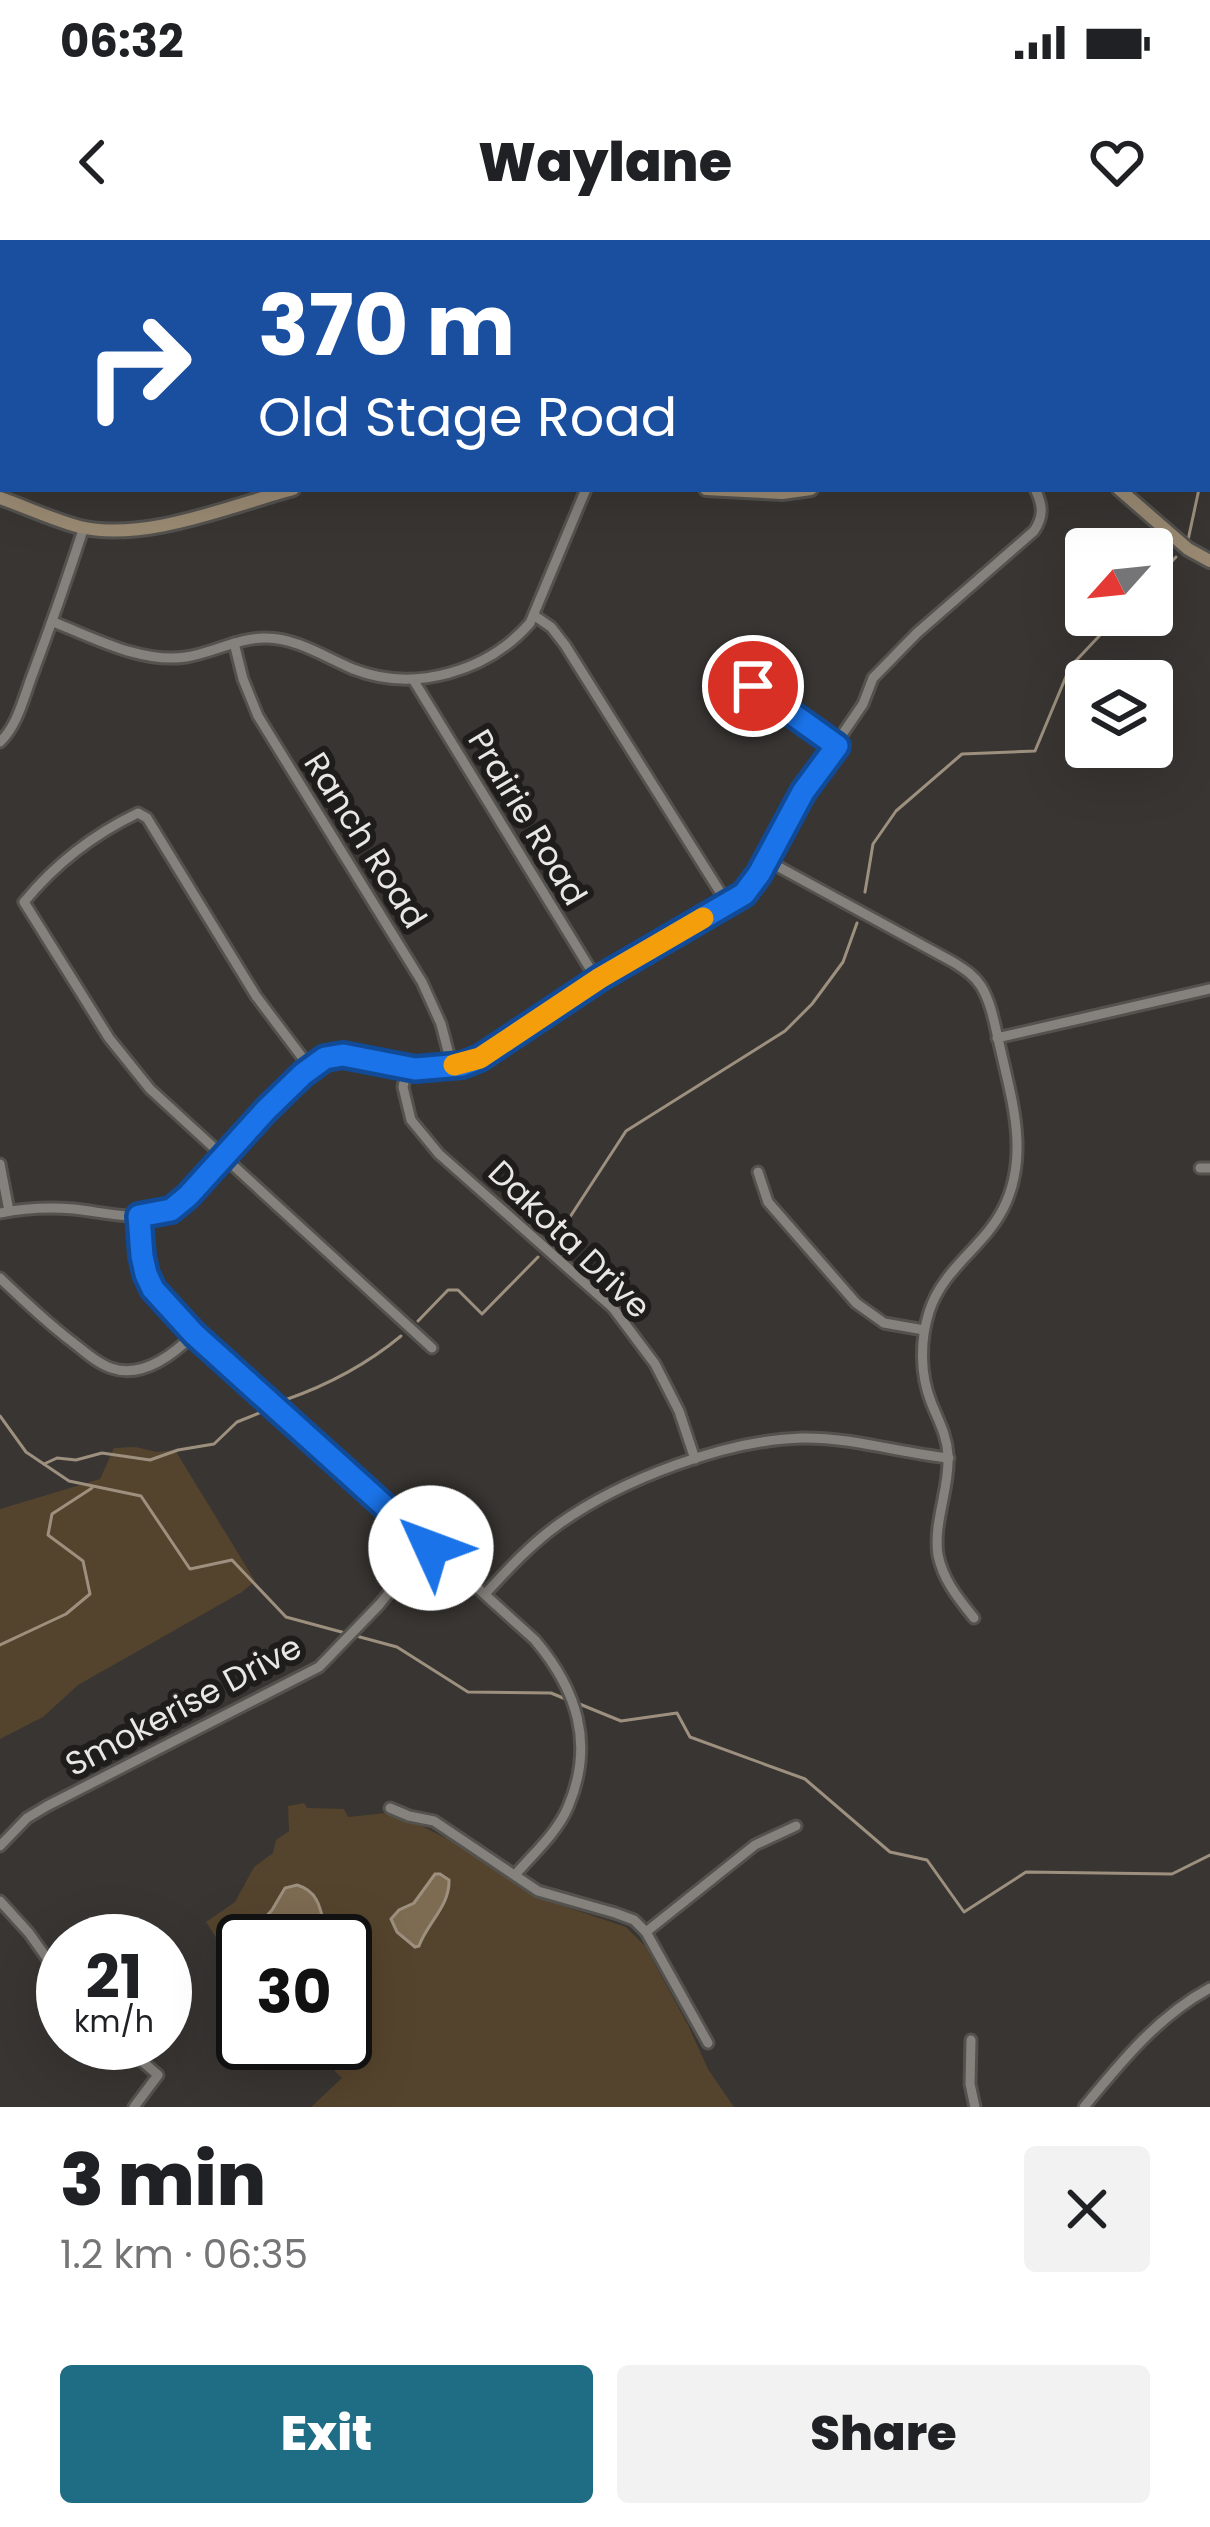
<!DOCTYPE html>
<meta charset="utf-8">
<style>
:root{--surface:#fff;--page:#f2f2f2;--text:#202124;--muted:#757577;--accent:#1e6d85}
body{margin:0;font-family:Poppins,sans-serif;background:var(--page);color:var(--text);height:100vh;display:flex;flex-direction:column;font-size:45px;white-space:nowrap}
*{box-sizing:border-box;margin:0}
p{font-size:39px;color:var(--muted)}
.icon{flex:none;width:66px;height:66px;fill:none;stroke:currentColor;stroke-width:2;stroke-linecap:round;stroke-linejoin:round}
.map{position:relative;height:1867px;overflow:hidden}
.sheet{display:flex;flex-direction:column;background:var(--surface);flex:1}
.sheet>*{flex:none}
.guide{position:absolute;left:0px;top:0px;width:1212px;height:252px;box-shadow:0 12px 48px #0002;background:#1a4fa0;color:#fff;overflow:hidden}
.needle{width:78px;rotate:243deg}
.controls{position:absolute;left:1065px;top:288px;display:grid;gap:24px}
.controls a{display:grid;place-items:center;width:108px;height:108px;border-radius:12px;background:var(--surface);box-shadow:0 12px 48px #0002;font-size:60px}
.speed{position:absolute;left:36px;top:1674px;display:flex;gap:24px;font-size:60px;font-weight:700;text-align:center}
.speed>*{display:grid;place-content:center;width:156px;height:156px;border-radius:50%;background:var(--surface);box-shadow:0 12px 48px #0002;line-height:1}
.speed small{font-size:30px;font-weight:400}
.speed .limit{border:6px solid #111;border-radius:18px;background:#fff;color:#111}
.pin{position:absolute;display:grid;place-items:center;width:102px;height:102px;color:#fff;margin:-51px;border:6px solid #fff;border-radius:50%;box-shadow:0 3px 12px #0007}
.me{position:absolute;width:132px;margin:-66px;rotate:313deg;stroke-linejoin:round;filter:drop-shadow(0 0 9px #0008)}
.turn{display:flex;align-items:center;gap:42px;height:252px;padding:0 60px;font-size:54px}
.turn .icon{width:156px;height:156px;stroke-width:2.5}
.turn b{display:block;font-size:84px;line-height:102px}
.round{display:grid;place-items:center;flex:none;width:126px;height:126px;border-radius:12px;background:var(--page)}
.summary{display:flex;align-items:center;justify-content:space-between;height:204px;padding:0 60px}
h1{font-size:72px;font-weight:800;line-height:90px}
.button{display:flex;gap:24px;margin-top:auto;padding:24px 60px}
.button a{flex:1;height:138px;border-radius:12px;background:var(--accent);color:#fff;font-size:48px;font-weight:800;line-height:138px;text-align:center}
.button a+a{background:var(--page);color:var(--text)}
.status{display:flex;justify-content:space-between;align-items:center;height:84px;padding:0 60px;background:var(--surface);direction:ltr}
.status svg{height:33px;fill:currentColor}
header{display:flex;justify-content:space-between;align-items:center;height:156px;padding:0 60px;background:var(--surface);font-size:54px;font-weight:800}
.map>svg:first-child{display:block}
.green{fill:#55442d}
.water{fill:#7d6b52;stroke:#9d907e;stroke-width:3}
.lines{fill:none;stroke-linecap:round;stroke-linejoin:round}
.stream{stroke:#9d907e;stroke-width:3}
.street-casing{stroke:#54524e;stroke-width:15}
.secondary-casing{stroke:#54524e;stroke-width:18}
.street{stroke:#85827d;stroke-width:9}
.secondary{stroke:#9a8a73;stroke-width:12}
.route-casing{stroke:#114b97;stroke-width:30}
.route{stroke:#1a73e8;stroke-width:21}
.slow{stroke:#f59e0b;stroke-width:21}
.labels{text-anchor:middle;stroke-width:12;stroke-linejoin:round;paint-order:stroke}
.street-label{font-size:33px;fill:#e9e7e5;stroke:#1e1d1b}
</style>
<div class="status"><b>06:32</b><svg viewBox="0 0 49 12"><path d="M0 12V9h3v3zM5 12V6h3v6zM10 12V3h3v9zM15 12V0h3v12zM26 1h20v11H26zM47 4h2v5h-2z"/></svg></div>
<header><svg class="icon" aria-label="back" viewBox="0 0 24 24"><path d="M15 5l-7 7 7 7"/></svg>Waylane<svg class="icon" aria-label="heart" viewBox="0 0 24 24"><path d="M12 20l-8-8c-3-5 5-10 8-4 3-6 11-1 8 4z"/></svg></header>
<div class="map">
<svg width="1210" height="1867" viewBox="0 0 1210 1867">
<rect width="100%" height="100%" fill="#383532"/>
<g class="green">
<polygon points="135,1207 157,1212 175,1210 255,1341 242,1352 78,1445 43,1477 0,1499 0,1269 100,1239 114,1208"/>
<polygon points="304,1563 307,1568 344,1569 348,1577 386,1573 414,1582 473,1612 537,1657 626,1687 645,1706 688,1785 708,1829 734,1867 311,1867 342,1838 306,1803 345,1803 345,1701 243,1701 243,1738 206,1682 235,1662 254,1627 273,1613 276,1600 289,1591 288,1566"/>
</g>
<g class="water">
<path d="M435 1634H440L449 1640C450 1666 427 1683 419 1706L415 1707 397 1692 391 1679 399 1670 414 1663Z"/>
<path d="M297 1645C324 1653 320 1678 329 1701 310 1701 286 1694 271 1696L263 1687 262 1681 272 1670 285 1648Z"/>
</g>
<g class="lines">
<g class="stream">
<polyline points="1188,300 1199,249"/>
<polyline points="1152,342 1176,317"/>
<polyline points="865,652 873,604 896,571 962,514 1035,511 1070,427 1119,375"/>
<polyline points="555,1000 626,891 785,791 812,764 843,722 857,683"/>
<polyline points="418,1081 448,1050 458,1050 482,1074 538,1017"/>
<path d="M285 1160C328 1145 366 1125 401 1096"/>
<polyline points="0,1176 26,1212 69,1241 141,1256 190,1329 232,1320 286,1377 397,1407 468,1452 551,1453 568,1460"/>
<polyline points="44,1224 57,1218 76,1220 102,1213 150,1220 178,1210 214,1204 237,1182 264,1171"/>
<polyline points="0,1405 66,1374 90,1354 83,1321 48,1295 52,1274 92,1248"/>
<polyline points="577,1463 621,1481 677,1473 690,1497 805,1539 890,1612 927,1620 964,1672 1026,1632 1172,1634 1210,1615"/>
</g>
<g class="street-casing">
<g id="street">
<polyline points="535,376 551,387 565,405 727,663"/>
<path d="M53 382C93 397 141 424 186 417 213 413 239 397 267 398 296 398 327 418 353 429 414 453 487 432 530 383L586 249"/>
<polyline points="234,403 243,439 258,476 422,742 441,784 452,826"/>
<polyline points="414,441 597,740"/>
<polyline points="753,446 837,506"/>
<path d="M0 502C18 485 24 456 33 433 51 385 68 336 84 287"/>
<path d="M766 620 953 722C964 729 974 735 981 746 992 764 995 787 1000 807 1012 861 1030 916 1003 969 983 1008 943 1028 929 1072 920 1101 920 1134 931 1162 938 1180 947 1195 948 1215 950 1248 933 1282 938 1315 943 1340 958 1358 974 1378"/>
<polyline points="997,798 1210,749"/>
<polyline points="407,828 403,847 411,880 439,914 613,1068 655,1124 679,1171 695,1219"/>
<path d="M311 829 256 756 147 578 138 573C92 595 56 623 24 662L109 798 150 849 432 1108"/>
<polyline points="0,924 9,971"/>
<polyline points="1200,928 1210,928"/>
<polyline points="758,932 768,962 856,1063 884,1083 924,1090"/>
<path d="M0 973C25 968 48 967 74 969 104 972 135 982 165 971 185 965 199 944 213 928 236 901 295 832 325 818 355 806 387 828 416 829 438 830 460 825 480 818L600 738 744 654 759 634 803 552 863 464 873 438 917 393 1034 291C1044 276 1043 265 1035 249"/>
<path d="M139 976C139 1021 147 1042 176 1075L535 1400C577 1450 595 1504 568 1567 557 1593 533 1614 515 1635"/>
<path d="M0 1038C23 1060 46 1082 71 1101 83 1110 96 1123 111 1128 142 1139 173 1115 194 1094"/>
<path d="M485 1354C508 1329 531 1304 559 1284 621 1240 725 1200 802 1198 851 1197 900 1213 949 1218"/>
<polyline points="390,1568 409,1576 434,1581 538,1651 615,1673 634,1680 646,1692 708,1803"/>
<polyline points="0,1606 27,1578 47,1566 319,1427 379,1365 428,1305"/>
<polyline points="0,1661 29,1693 63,1741"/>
<polyline points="646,1692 755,1605 796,1586"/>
<polyline points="971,1800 970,1844 975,1867"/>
<polyline points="121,1803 158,1835 134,1867"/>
<path d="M1084 1867C1121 1822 1158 1776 1210 1748"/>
</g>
</g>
<g class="secondary-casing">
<g id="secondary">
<polyline points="1209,55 1210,54"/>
<polyline points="706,249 782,253 811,249"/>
<polyline points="1119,249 1188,309 1210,321"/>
<path d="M0 258C26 267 53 280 80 287 145 302 230 266 293 249"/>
</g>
</g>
<use href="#street" class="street"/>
<use href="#secondary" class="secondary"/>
</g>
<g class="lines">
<g class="route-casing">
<polyline id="route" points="431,1308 194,1094 153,1049 146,1034 142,1016 139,976 171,970 188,956 266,870 303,834 325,818 343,815 415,829 462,825 480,818 600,738 744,654 759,634 803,552 837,506 753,446"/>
</g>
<use href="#route" class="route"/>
<polyline class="slow" points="454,825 480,818 600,738 703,678"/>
</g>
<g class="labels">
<g class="street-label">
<text transform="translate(528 577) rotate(59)" y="12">Prairie Road</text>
<text transform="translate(366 600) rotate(58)" y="12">Ranch Road</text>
<text transform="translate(570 999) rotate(44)" y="12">Dakota Drive</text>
<text transform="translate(183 1465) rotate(-28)" y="12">Smokerise Drive</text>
</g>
</g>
</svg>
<div class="controls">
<a><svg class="needle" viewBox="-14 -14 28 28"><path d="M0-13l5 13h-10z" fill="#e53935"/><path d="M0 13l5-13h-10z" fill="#757577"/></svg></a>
<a><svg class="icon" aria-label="layers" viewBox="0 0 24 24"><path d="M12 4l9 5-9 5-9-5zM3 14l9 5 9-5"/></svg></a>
</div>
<div class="speed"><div>21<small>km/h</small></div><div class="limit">30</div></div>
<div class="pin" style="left:753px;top:446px;background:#d93025"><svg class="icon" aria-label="arrive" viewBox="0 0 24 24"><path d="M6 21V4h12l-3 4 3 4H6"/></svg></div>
<svg class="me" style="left:431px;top:1308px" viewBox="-20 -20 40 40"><circle r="19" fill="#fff"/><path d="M0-13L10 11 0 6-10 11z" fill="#1a73e8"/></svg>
<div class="guide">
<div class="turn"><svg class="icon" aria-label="right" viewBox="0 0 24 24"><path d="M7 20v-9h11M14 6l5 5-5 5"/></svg><div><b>370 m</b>Old Stage Road</div></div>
</div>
</div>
<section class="sheet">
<div class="summary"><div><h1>3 min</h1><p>1.2 km · 06:35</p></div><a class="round"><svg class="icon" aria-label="close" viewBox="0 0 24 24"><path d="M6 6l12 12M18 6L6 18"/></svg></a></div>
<div class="button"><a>Exit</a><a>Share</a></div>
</section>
